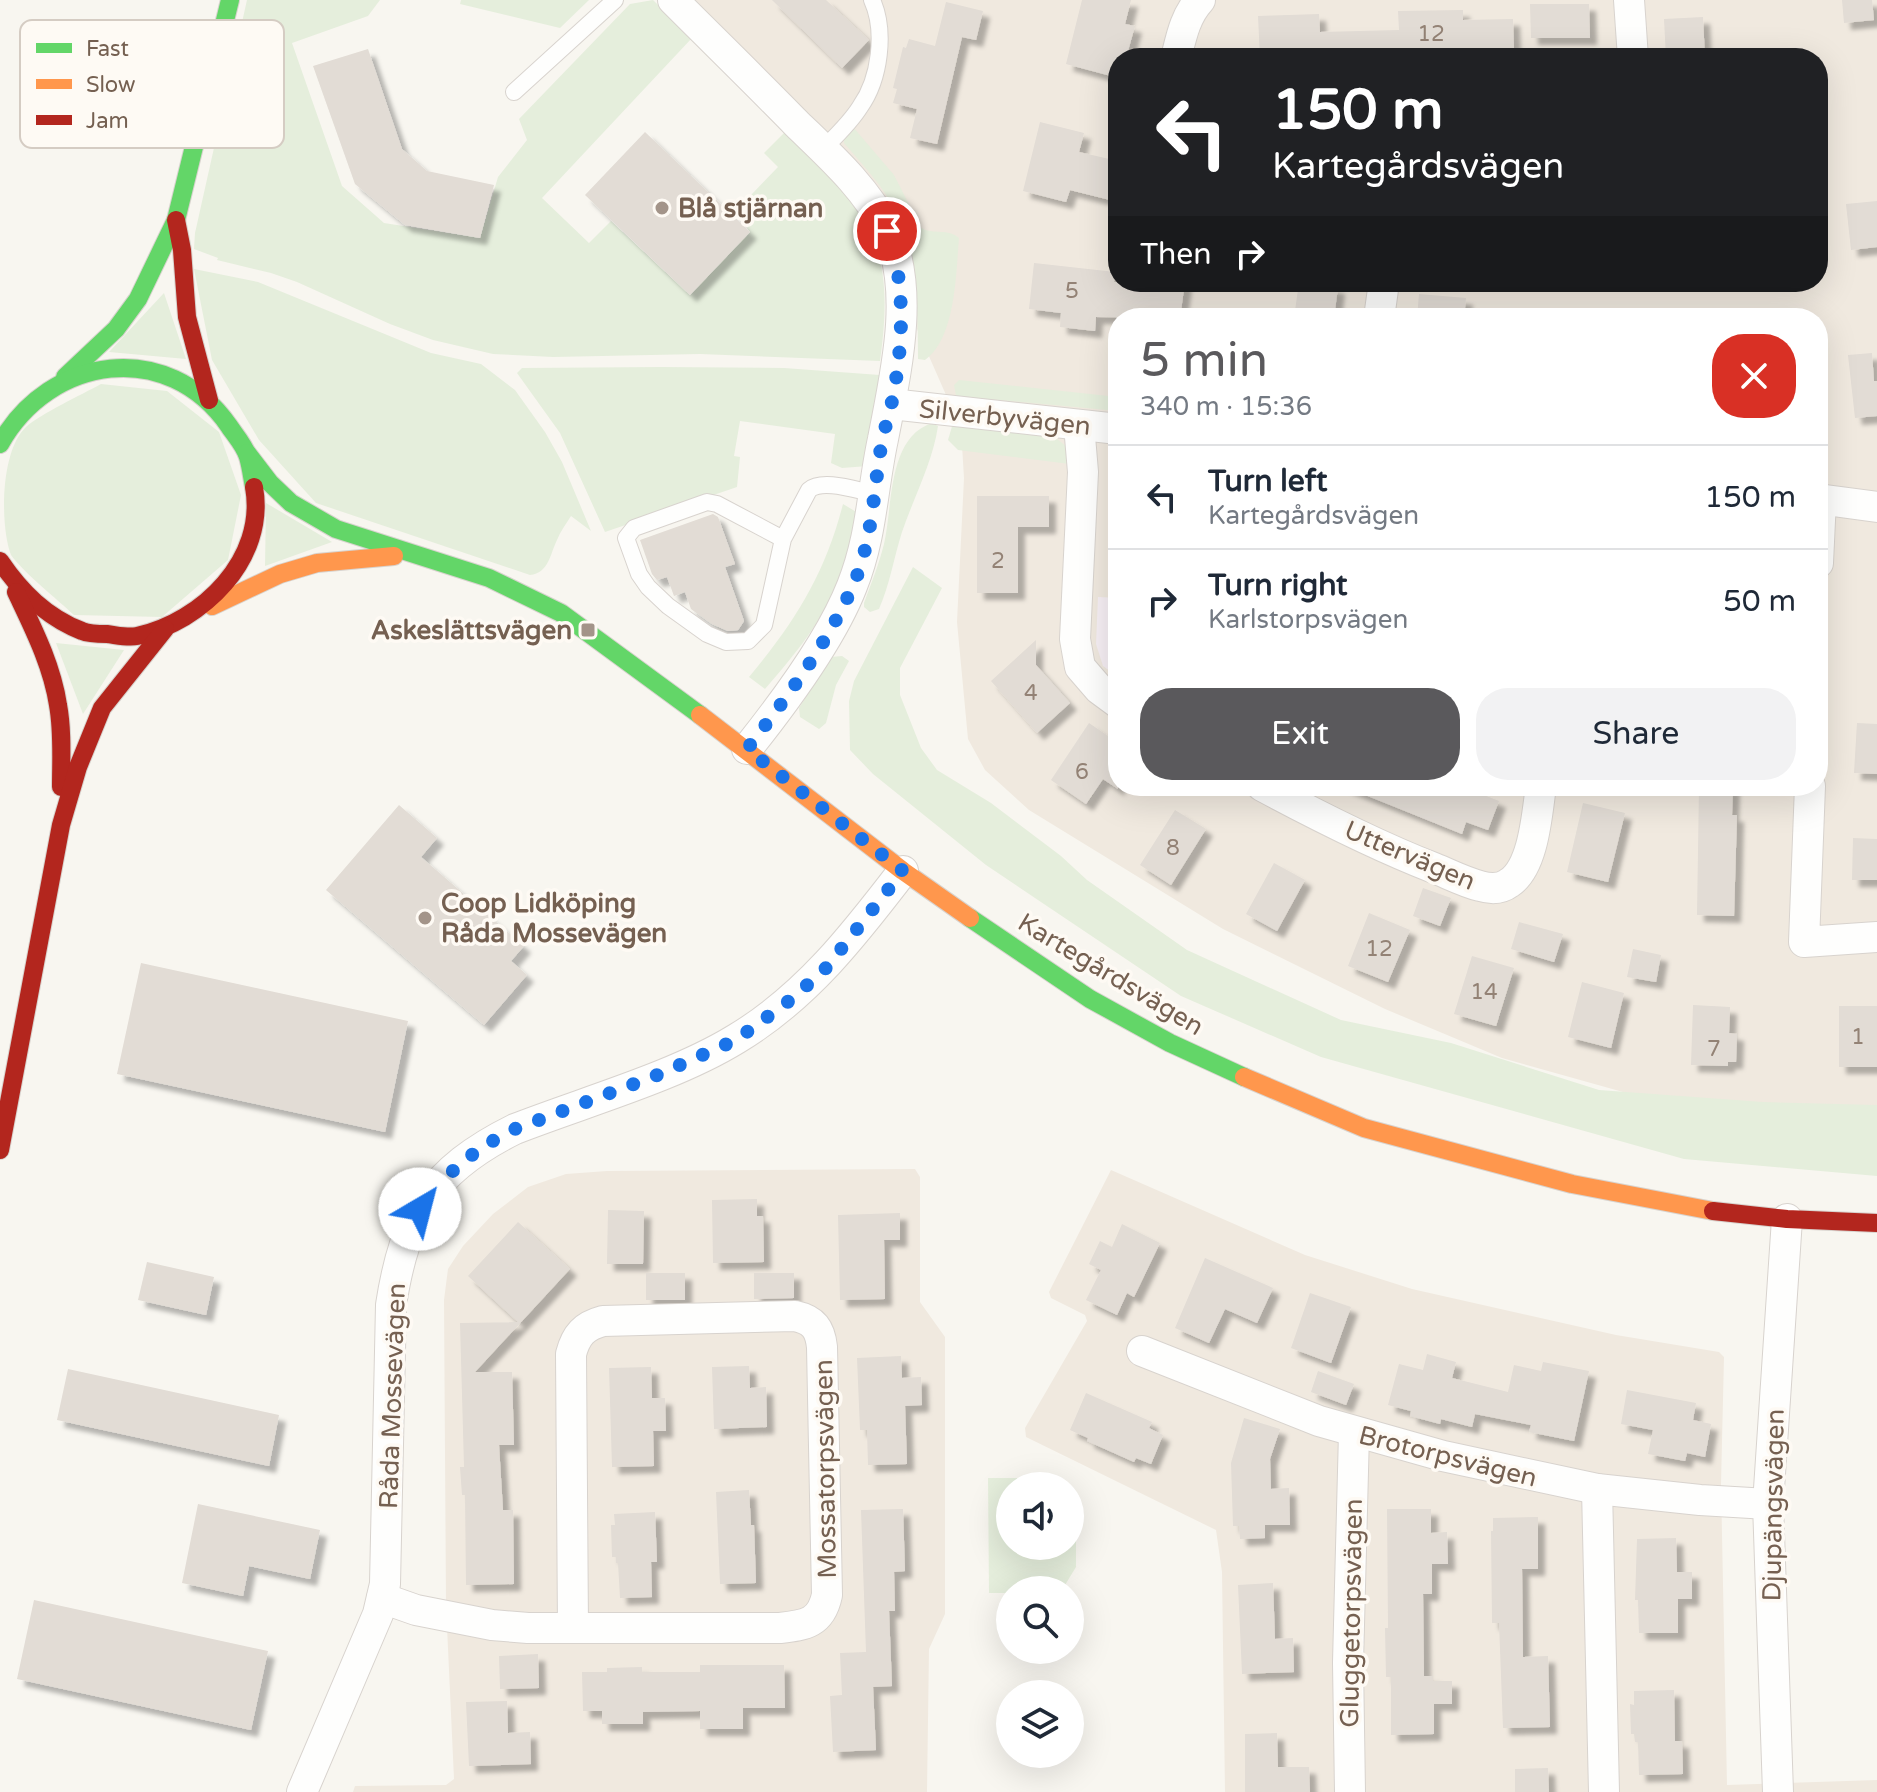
<!DOCTYPE html>
<meta charset="utf-8">
<style>
:root{--surface:#fff;--page:#f2f2f3;--text:#1f2937;--muted:#747a83;--line:#e0e1e3;--accent:#5a595c}
body{margin:0;font-family:"Varela Round",sans-serif;background:var(--page);color:var(--text);height:100vh;display:flex;flex-direction:column;font-size:30px;white-space:nowrap}
*{box-sizing:border-box;margin:0}
p{font-size:26px;color:var(--muted)}
.icon{flex:none;width:44px;height:44px;fill:none;stroke:currentColor;stroke-width:2;stroke-linecap:round;stroke-linejoin:round}
.map{position:relative;flex:1;overflow:hidden}
.drawer{position:absolute;left:1108px;top:308px;width:720px;height:488px;display:flex;flex-direction:column;background:var(--surface);border-radius:32px;box-shadow:0 8px 32px #0002}
.drawer>*{flex:none}
.guide{position:absolute;left:1108px;top:48px;width:720px;height:244px;border-radius:32px;box-shadow:0 8px 32px #0002;background:#202124;color:#fff;overflow:hidden}
.controls{position:absolute;left:996px;top:1472px;display:grid;gap:16px}
.controls a{display:grid;place-items:center;width:88px;height:88px;border-radius:50%;background:var(--surface);box-shadow:0 8px 32px #0002;font-size:40px}
.pin{position:absolute;display:grid;place-items:center;width:68px;height:68px;color:#fff;margin:-34px;border:4px solid #fff;border-radius:50%;box-shadow:0 2px 8px #0007}
.me{position:absolute;width:88px;margin:-44px;rotate:37deg;stroke-linejoin:round;filter:drop-shadow(0 0 6px #0008)}
.turn{display:flex;align-items:center;gap:28px;height:168px;padding:0 32px;font-size:36px}
.turn .icon{width:104px;height:104px;stroke-width:2.5}
.turn b{display:block;font-size:56px;line-height:68px}
.then{display:flex;align-items:center;height:76px;padding:0 32px;background:#0003;gap:16px;font-size:30px}
.round{display:grid;place-items:center;flex:none;width:84px;height:84px;border-radius:32px;background:var(--page)}
.headline{display:flex;align-items:center;justify-content:space-between;height:136px;padding:0 32px}
h1{font-size:48px;font-weight:600;line-height:60px;color:var(--accent)}
.action{display:flex;gap:16px;margin-top:auto;padding:16px 32px}
.action a{flex:1;height:92px;border-radius:32px;background:var(--accent);color:#fff;font-size:32px;font-weight:600;line-height:92px;text-align:center}
.action a+a{background:var(--page);color:var(--text)}
ul{padding:0;list-style:none}
li{display:flex;align-items:center;gap:24px;height:104px;padding:0 32px;border-top:2px solid var(--line)}
li div{flex:1}
li b{display:block;font-size:30px}
li em{font-style:normal}
.map>svg:first-child{display:block}
.residential{fill:#f0e9df;fill-rule:evenodd}
.education{fill:#f6eff4}
.green{fill:#e5eedc}
.building{fill:#e2dcd5;filter:url(#shadow)}
.lines{fill:none;stroke-linecap:round;stroke-linejoin:round}
.lane-casing{stroke:#d8d3ce;stroke-width:18}
.street-casing{stroke:#d8d3ce;stroke-width:32}
.fast-casing{stroke:#d8d3ce;stroke-width:20}
.slow-casing{stroke:#d8d3ce;stroke-width:20}
.jam-casing{stroke:#d8d3ce;stroke-width:20}
.lane{stroke:#fefefd;stroke-width:16}
.street{stroke:#fefefd;stroke-width:30}
.fast{stroke:#63d668;stroke-width:18}
.slow{stroke:#ff974d;stroke-width:18}
.jam{stroke:#b3261e;stroke-width:18}
.route{stroke:#1a73e8;stroke-width:14;stroke-dasharray:0 25.2}
.poi-dot{fill:#a39489;stroke:#fefaf4;stroke-width:3}
.labels{text-anchor:middle;stroke-width:7;stroke-linejoin:round;paint-order:stroke}
.number-label{font-size:22px;fill:#938275}
.poi-label{font-size:26px;font-weight:bold;fill:#756051;stroke:#fefaf4;text-anchor:start}
.street-label{font-size:26px;fill:#756051;stroke:#fefaf4}
.key{fill:#fefaf4;stroke:#d5ccc3;stroke-width:2}
.key-label{font-size:22px;fill:#756051}
</style>
<div class="map">
<svg width="1877" height="1792" viewBox="0 0 1877 1792">
<defs>
<filter id="shadow"><feDropShadow dx="7" dy="7" stdDeviation="2" flood-color="#0004"/></filter>
</defs>
<rect width="100%" height="100%" fill="#f8f6f0"/>
<g class="residential">
<path d="M694 0H1877V1120L1648 1099 1502 1058 1385 1009 1223 929 1029 810 985 770 968 739 957 622 964 478 961 429 917 329 918 268 909 233 887 201ZM1118 58H1818V282H1118ZM1118 318H1818V786H1118Z"/>
<polygon points="915,1169 920,1177 920,1302 945,1337 945,1614 929,1649 927,1792 353,1792 355,1786 446,1785 454,1779 446,1605 444,1300 448,1269 463,1246 493,1214 528,1187 566,1174 607,1171"/>
<polygon points="1111,1170 1305,1255 1412,1289 1616,1335 1719,1352 1724,1357 1721,1484 1727,1785 1877,1780 1877,1792 1225,1792 1222,1572 1216,1530 1026,1437 1025,1428 1087,1321 1085,1315 1051,1298 1049,1292"/>
</g>
<polygon class="education" points="1098,597 1118,598 1118,677 1103,666 1096,644"/>
<g class="green">
<path d="M247 0H380L368 16 292 43 342 186 384 223 480 238 498 177 527 140 519 119 630 4 653 0 692 38 542 198 589 243 611 221 690 295 750 232 747 228 762 209 750 196 778 167 764 153 786 131C867 213 897 239 880 361L700 354 553 357 493 354 433 340 390 324 297 282 271 273 217 260 218 258 194 249 195 233Z"/>
<polygon points="461,0 589,0 560,28 460,4"/>
<path d="M853 127 894 175 921 228C934 235 948 228 959 238 956 272 956 338 925 360L918 359C918 300 916 236 880 186 869 171 856 157 844 143V137Z"/>
<path d="M194 269 258 282 431 353 481 364 515 390 545 432 562 462 591 531 571 516C566 524 560 532 557 540 550 554 549 573 530 575L316 503 259 440 212 360Z"/>
<polygon points="164,293 186,359 109,352"/>
<polygon points="661,367 784,368 880,375 868,466 842,468 831,463 835,434 740,421 734,456 740,457 737,487 605,532 560,433 517,373 522,368"/>
<polygon points="959,380 1118,397 1118,411 956,396 954,385"/>
<path d="M101 384 167 391 219 432 241 495 228 560 162 617 74 615C57 599 24 573 11 555 0 526 0 451 26 427 42 413 81 395 101 384Z"/>
<path d="M932 423 938 426C933 461 914 497 902 532 894 557 890 584 879 609L870 612 864 607V603C871 584 879 564 884 544 893 506 887 438 932 423Z"/>
<polygon points="953,423 1051,434 1067,447 1070,464 958,450 948,440"/>
<polygon points="266,503 332,542 265,566"/>
<path d="M843 504 858 513C857 530 851 545 846 561 826 617 803 645 765 689L749 677C795 622 825 574 843 504Z"/>
<polygon points="913,567 942,588 900,668 900,695 921,748 937,770 991,803 1061,856 1087,880 1187,950 1341,1020 1451,1043 1599,1090 1763,1102 1877,1105 1877,1176 1684,1159 1321,1057 1181,996 986,865 873,774 850,750 849,701 854,681"/>
<polygon points="56,643 124,650 83,714"/>
<polygon points="842,656 849,661 836,685 826,723 819,729 800,717 799,708 831,657"/>
<polygon points="988,1478 1054,1478 1054,1486 1010,1486 1010,1546 1070,1546 1070,1515 1076,1515 1076,1567 1062,1590 1010,1590 1010,1593 989,1593"/>
</g>
<g class="building">
<polygon points="772,0 826,0 869,40 842,68"/>
<polygon points="1082,0 1131,0 1125,24 1135,26 1126,58 1115,60 1111,76 1066,64"/>
<polygon points="1842,0 1872,0 1874,20 1844,23"/>
<polygon points="946,2 983,11 976,40 962,37 937,144 910,138 917,109 893,103 897,89 893,88 903,47 906,48 909,39 935,46"/>
<polygon points="1530,4 1589,4 1590,38 1531,38"/>
<polygon points="1463,10 1463,20 1513,19 1514,48 1464,49 1464,54 1391,56 1391,58 1359,58 1359,55 1260,58 1258,16 1319,14 1320,32 1399,30 1398,11"/>
<polygon points="1703,17 1705,58 1666,58 1664,19"/>
<polygon points="368,49 402,149 427,171 494,185 480,238 405,225 355,184 313,66"/>
<polygon points="1040,122 1084,133 1079,152 1118,161 1110,200 1070,190 1066,202 1023,191"/>
<polygon points="645,132 750,232 690,295 585,195"/>
<polygon points="1877,201 1877,247 1851,250 1846,204"/>
<polygon points="1034,263 1115,272 1114,282 1185,282 1180,318 1096,317 1095,331 1060,327 1061,313 1029,309"/>
<polygon points="1299,282 1338,287 1334,318 1294,318"/>
<polygon points="1419,294 1466,298 1464,318 1417,318"/>
<polygon points="1872,353 1874,381 1877,381 1877,416 1855,418 1848,355"/>
<polygon points="977,496 1049,496 1049,527 1018,527 1018,593 977,593"/>
<polygon points="713,514 718,517 735,564 725,567 744,621 738,630 728,631 712,624 691,609 685,592 674,596 667,577 657,580 652,574 640,540"/>
<polygon points="1036,640 1036,665 1070,703 1037,733 991,681"/>
<polygon points="1089,723 1118,743 1118,789 1103,779 1086,804 1051,780"/>
<polygon points="1857,723 1877,724 1877,774 1854,773"/>
<polygon points="1343,786 1461,786 1499,801 1488,830 1466,822 1462,834"/>
<polygon points="1699,786 1733,786 1732,815 1737,815 1734,916 1697,915"/>
<polygon points="1583,803 1625,813 1608,882 1567,872"/>
<polygon points="399,805 437,838 421,857 524,946 511,961 527,975 484,1025 326,890"/>
<polygon points="1175,810 1206,829 1171,885 1140,865"/>
<polygon points="1853,838 1877,839 1877,880 1852,880"/>
<polygon points="1274,863 1305,880 1277,931 1246,914"/>
<polygon points="1423,888 1451,898 1440,926 1413,916"/>
<polygon points="1369,913 1410,930 1388,982 1348,966"/>
<polygon points="1519,922 1563,934 1554,962 1511,949"/>
<polygon points="1633,949 1661,955 1656,982 1627,977"/>
<polygon points="1472,956 1514,968 1496,1026 1454,1014"/>
<polygon points="141,963 408,1021 385,1132 117,1074"/>
<polygon points="1582,982 1624,993 1611,1048 1568,1037"/>
<polygon points="1693,1005 1730,1007 1729,1033 1737,1034 1736,1062 1728,1062 1728,1066 1691,1065"/>
<rect x="1839" y="1006" width="38" height="61"/>
<polygon points="757,1199 757,1216 763,1216 764,1262 713,1263 712,1200"/>
<polygon points="608,1210 644,1211 643,1264 607,1264"/>
<polygon points="900,1213 900,1240 884,1240 885,1299 840,1300 838,1215"/>
<polygon points="518,1222 570,1269 475,1372 512,1372 514,1445 499,1445 503,1510 513,1510 514,1584 466,1585 465,1495 462,1495 460,1467 464,1467 460,1323 518,1322 468,1276"/>
<polygon points="1122,1224 1160,1243 1134,1297 1127,1293 1117,1315 1086,1300 1101,1270 1089,1264 1100,1241 1112,1247"/>
<polygon points="1205,1258 1273,1288 1257,1323 1225,1309 1209,1343 1175,1328"/>
<polygon points="147,1262 214,1277 206,1315 138,1300"/>
<rect x="646" y="1273" width="39" height="27"/>
<polygon points="754,1273 794,1273 794,1298 754,1299"/>
<polygon points="1310,1293 1351,1307 1331,1363 1291,1348"/>
<polygon points="1427,1354 1456,1362 1452,1378 1508,1392 1514,1365 1541,1371 1543,1362 1589,1371 1574,1441 1529,1432 1531,1425 1475,1414 1472,1427 1441,1419 1440,1424 1410,1416 1411,1411 1388,1405 1399,1364 1423,1370"/>
<polygon points="901,1356 902,1378 921,1377 922,1405 905,1406 907,1464 868,1465 867,1430 860,1430 857,1358"/>
<polygon points="749,1366 750,1388 766,1387 767,1427 714,1429 712,1367"/>
<polygon points="651,1367 652,1398 665,1398 666,1431 653,1431 654,1466 612,1467 609,1368"/>
<polygon points="68,1369 279,1415 269,1466 57,1420"/>
<polygon points="1318,1371 1354,1384 1346,1405 1311,1392"/>
<polygon points="1627,1390 1696,1403 1693,1420 1711,1424 1705,1457 1687,1453 1685,1461 1648,1454 1653,1430 1621,1424"/>
<polygon points="1086,1393 1152,1422 1149,1428 1163,1435 1151,1464 1136,1458 1134,1462 1087,1441 1088,1438 1070,1430"/>
<polygon points="1244,1418 1280,1429 1270,1459 1271,1489 1289,1488 1290,1525 1265,1525 1265,1538 1240,1539 1239,1526 1233,1526 1231,1463"/>
<polygon points="749,1490 751,1525 754,1525 756,1583 720,1584 716,1492"/>
<polygon points="198,1504 320,1530 310,1579 249,1566 243,1596 182,1583"/>
<polygon points="903,1509 905,1571 894,1572 895,1611 889,1611 892,1686 873,1687 876,1750 833,1752 830,1696 842,1695 840,1653 866,1652 861,1510"/>
<polygon points="1387,1509 1431,1509 1431,1533 1447,1532 1448,1564 1432,1564 1432,1594 1423,1594 1424,1676 1433,1676 1433,1681 1452,1681 1452,1704 1434,1704 1434,1734 1391,1735 1391,1677 1386,1677 1385,1628 1388,1628"/>
<polygon points="655,1512 657,1562 651,1562 652,1597 620,1598 618,1563 616,1563 616,1557 612,1557 611,1525 615,1525 614,1514"/>
<polygon points="1538,1517 1538,1569 1522,1569 1523,1657 1548,1656 1550,1727 1503,1728 1499,1623 1492,1623 1491,1531 1493,1531 1493,1518"/>
<polygon points="1676,1538 1677,1572 1692,1572 1692,1599 1678,1599 1678,1633 1639,1633 1638,1600 1635,1600 1637,1539"/>
<polygon points="1273,1583 1275,1639 1293,1638 1294,1672 1242,1674 1238,1585"/>
<polygon points="34,1600 268,1651 251,1730 17,1679"/>
<polygon points="538,1654 539,1688 500,1689 499,1656"/>
<polygon points="700,1665 784,1665 785,1708 743,1708 743,1729 700,1729 700,1711 643,1712 643,1724 602,1724 602,1711 583,1711 582,1672 607,1672 607,1668 642,1667 642,1672 700,1672"/>
<polygon points="1674,1690 1675,1741 1682,1741 1683,1774 1639,1775 1638,1742 1635,1742 1634,1734 1631,1734 1630,1704 1634,1705 1634,1691"/>
<polygon points="507,1701 508,1733 530,1732 531,1764 469,1766 466,1702"/>
<polygon points="1277,1733 1278,1767 1309,1767 1310,1792 1245,1792 1245,1734"/>
<polygon points="1548,1768 1549,1792 1515,1792 1515,1769"/>
</g>
<g class="lines">
<g class="lane-casing">
<g id="lane">
<polyline points="514,92 615,0"/>
<path d="M823 149C836 136 850 123 860 107 880 79 886 31 872 0"/>
<path d="M783 539 717 504 707 502 634 528 626 538 639 574 648 587 668 606 707 634 726 642 748 641 764 625 783 539 809 490C823 478 858 491 876 494"/>
</g>
</g>
<g class="street-casing">
<g id="street">
<path d="M673 0C714 41 756 82 797 124 830 156 866 188 887 230 916 291 895 376 883 439 872 490 872 536 852 586 831 640 783 704 747 749"/>
<polyline points="1629,0 1633,58"/>
<path d="M1176 58C1181 38 1185 16 1200 0"/>
<polyline points="1379,318 1384,282"/>
<polyline points="891,404 1118,429"/>
<polyline points="1079,425 1083,472 1075,639 1080,667 1099,689 1118,703"/>
<polyline points="1818,499 1877,507"/>
<polyline points="1818,563 1821,499"/>
<path d="M1262 786C1318 816 1375 845 1434 868 1449 874 1464 882 1480 886 1490 889 1501 889 1509 883 1534 867 1537 813 1541 786"/>
<polyline points="1810,786 1804,942 1877,937"/>
<polyline points="1142,1351 1319,1421 1443,1456 1597,1489 1700,1500 1768,1504"/>
<polyline points="1597,1489 1604,1792"/>
<path d="M382 1598 416 1610 492 1625 528 1628H780C806 1625 821 1623 827 1595L822 1347C820 1329 814 1320 795 1316L603 1321C584 1326 576 1335 571 1354L573 1628"/>
<path d="M302 1792 378 1614 385 1584 391 1305C405 1215 432 1170 515 1129 584 1102 674 1077 736 1039 806 997 854 935 903 871"/>
<polyline points="1350,1792 1348,1663 1354,1433"/>
<polyline points="1778,1792 1768,1504 1787,1219"/>
</g>
</g>
<g class="fast-casing">
<g id="fast">
<polyline points="65,377 116,329 138,299 176,220 230,0"/>
<path d="M0 444C50 355 168 338 229 426 235 435 245 446 248 457 251 467 252 477 254 487"/>
<polyline points="247,453 270,483 291,503 336,529 489,578 561,613 700,715"/>
<polyline points="970,918 1090,999 1170,1043 1244,1077"/>
</g>
</g>
<g class="slow-casing">
<g id="slow">
<polyline points="212,606 280,574 317,563 394,556"/>
<polyline points="700,715 903,871 970,918"/>
<polyline points="1244,1077 1364,1128 1572,1184 1713,1211"/>
</g>
</g>
<g class="jam-casing">
<g id="jam">
<polyline points="176,220 182,250 187,317 209,400"/>
<path d="M0 561C21 592 46 617 82 631 89 634 99 634 107 634 116 635 128 638 137 636 202 622 267 559 254 487"/>
<path d="M16 592C33 628 52 665 58 705 63 732 61 760 61 787"/>
<polyline points="0,1150 61,825 78,767 102,708 165,629"/>
<polyline points="1713,1211 1787,1219 1877,1223"/>
</g>
</g>
<use href="#lane" class="lane"/>
<use href="#street" class="street"/>
<use href="#fast" class="fast"/>
<use href="#slow" class="slow"/>
<use href="#jam" class="jam"/>
</g>
<g class="lines">
<path class="route" d="M420 1209C445 1173 476 1148 515 1129L655 1076 736 1040 793 998 826 968 903 871 747 749C785 700 825 647 851 590 873 543 873 492 882 441 884 429 889 418 891 406 903 352 907 282 887 231"/>
</g>
<g class="poi-dot">
<circle cx="662" cy="208" r="8"/>
<rect x="580" y="622" width="16" height="16" rx="4"/>
<circle cx="425" cy="918" r="8"/>
</g>
<g class="labels">
<g class="number-label">
<text x="1431" y="41">12</text>
<text x="1072" y="298">5</text>
<text x="998" y="568">2</text>
<text x="1031" y="700">4</text>
<text x="1082" y="779">6</text>
<text x="1173" y="855">8</text>
<text x="1379" y="956">12</text>
<text x="1484" y="999">14</text>
<text x="1858" y="1044">1</text>
<text x="1714" y="1056">7</text>
</g>
<g class="poi-label">
<text x="678" y="217">Blå stjärnan</text>
<text x="572" y="639" text-anchor="end">Askeslättsvägen</text>
<text x="441" y="912">Coop Lidköping<tspan x="441" dy="30">Råda Mossevägen</tspan></text>
</g>
<g class="street-label">
<text transform="translate(1005 417) rotate(6)" y="9">Silverbyvägen</text>
<text transform="translate(1410 855) rotate(23)" y="9">Uttervägen</text>
<text transform="translate(1111 974) rotate(31)" y="9">Kartegårdsvägen</text>
<text transform="translate(392 1396) rotate(-88)" y="9">Råda Mossevägen</text>
<text transform="translate(1448 1456) rotate(14)" y="9">Brotorpsvägen</text>
<text transform="translate(825 1469) rotate(-91)" y="9">Mossatorpsvägen</text>
<text transform="translate(1773 1505) rotate(-89)" y="9">Djupängsvägen</text>
<text transform="translate(1351 1613) rotate(-89)" y="9">Gluggetorpsvägen</text>
</g>
</g>
<rect x="20" y="20" width="264" height="128" rx="12" class="key"/>
<rect x="36" y="43" width="36" height="10" fill="#63d668"/>
<rect x="36" y="79" width="36" height="10" fill="#ff974d"/>
<rect x="36" y="115" width="36" height="10" fill="#b3261e"/>
<g class="key-label">
<text x="86" y="56">Fast</text>
<text x="86" y="92">Slow</text>
<text x="86" y="128">Jam</text>
</g>
</svg>
<div class="controls">
<a><svg class="icon" aria-label="sound" viewBox="0 0 24 24"><path d="M4 9h4l5-4v14l-5-4H4zM17 9q2 3 0 6"/></svg></a>
<a><svg class="icon" aria-label="search" viewBox="0 0 24 24"><circle cx="10" cy="10" r="6"/><path d="M15 15l6 6"/></svg></a>
<a><svg class="icon" aria-label="layers" viewBox="0 0 24 24"><path d="M12 4l9 5-9 5-9-5zM3 14l9 5 9-5"/></svg></a>
</div>
<div class="pin" style="left:887px;top:231px;background:#d93025"><svg class="icon" aria-label="arrive" viewBox="0 0 24 24"><path d="M6 21V4h12l-3 4 3 4H6"/></svg></div>
<svg class="me" style="left:420px;top:1209px" viewBox="-20 -20 40 40"><circle r="19" fill="#fff"/><path d="M0-13L10 11 0 6-10 11z" fill="#1a73e8"/></svg>
<div class="guide">
<div class="turn"><svg class="icon" aria-label="left" viewBox="0 0 24 24"><path d="M17 20v-9H6M10 6l-5 5 5 5"/></svg><div><b>150 m</b>Kartegårdsvägen</div></div>
<div class="then">Then<svg class="icon" aria-label="right" viewBox="0 0 24 24"><path d="M7 20v-9h11M14 6l5 5-5 5"/></svg></div>
</div>
<section class="drawer">
<div class="headline"><div><h1>5 min</h1><p>340 m · 15:36</p></div><a class="round" style="background:#d93025;color:#fff"><svg class="icon" aria-label="close" viewBox="0 0 24 24"><path d="M6 6l12 12M18 6L6 18"/></svg></a></div>
<ul>
<li><svg class="icon" aria-label="left" viewBox="0 0 24 24"><path d="M17 20v-9H6M10 6l-5 5 5 5"/></svg><div><b>Turn left</b><p>Kartegårdsvägen</p></div><em>150 m</em></li>
<li><svg class="icon" aria-label="right" viewBox="0 0 24 24"><path d="M7 20v-9h11M14 6l5 5-5 5"/></svg><div><b>Turn right</b><p>Karlstorpsvägen</p></div><em>50 m</em></li>
</ul>
<div class="action"><a>Exit</a><a>Share</a></div>
</section>
</div>
